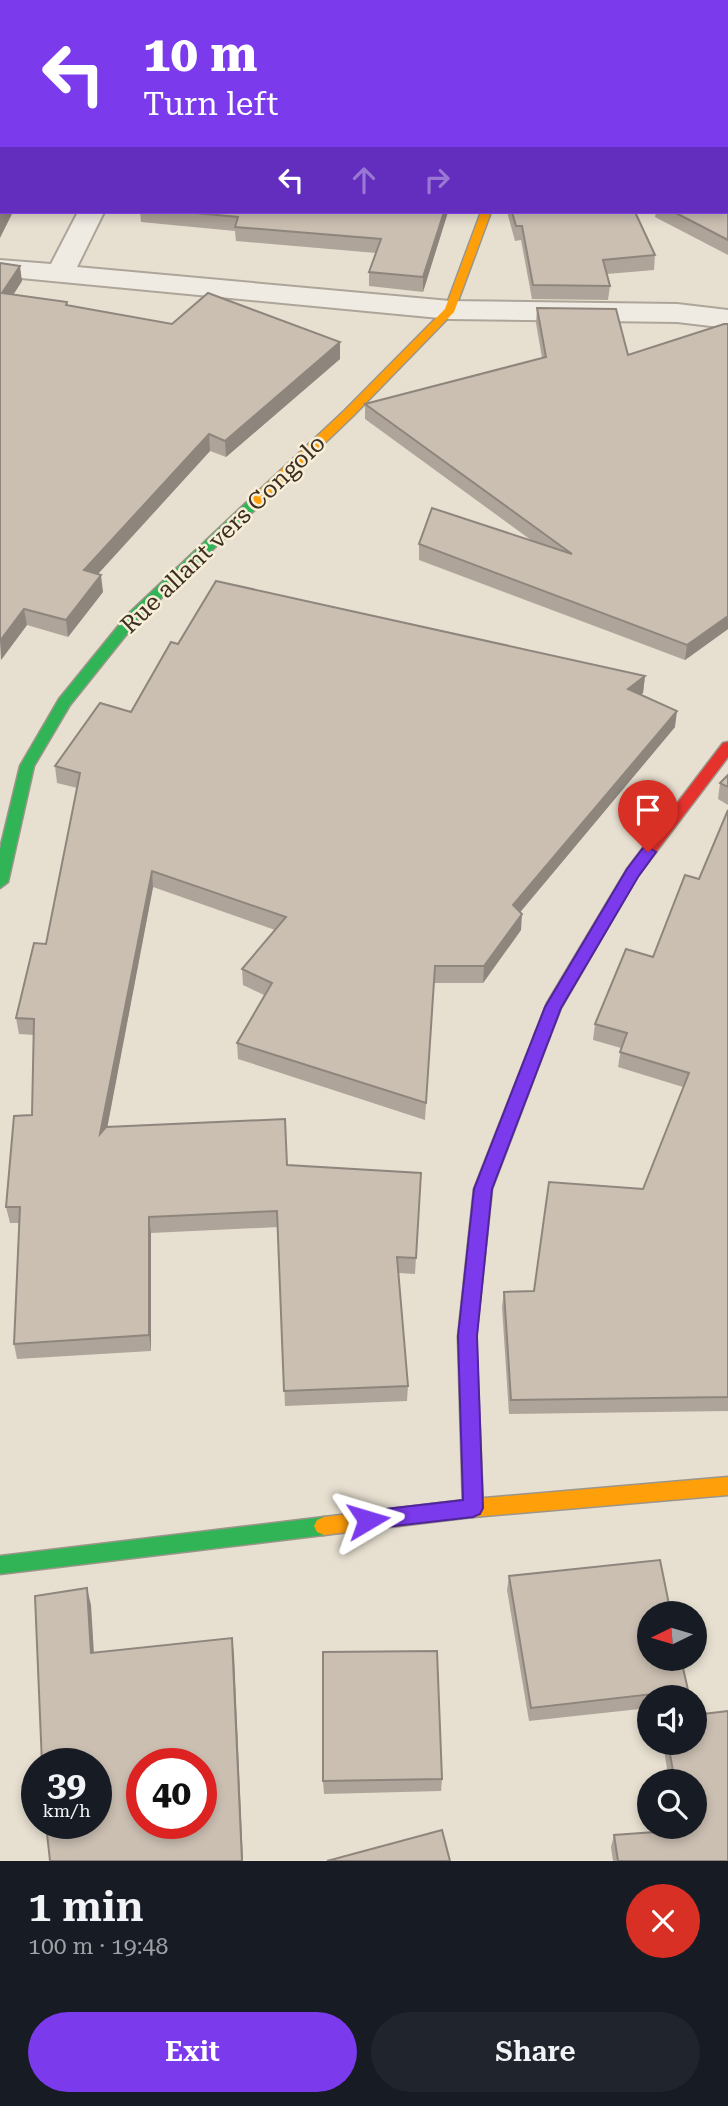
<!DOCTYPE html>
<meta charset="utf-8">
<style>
:root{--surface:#171b24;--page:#20242c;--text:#f1f3f6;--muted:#9ea1a6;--accent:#7c3aed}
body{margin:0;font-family:"Roboto Serif",serif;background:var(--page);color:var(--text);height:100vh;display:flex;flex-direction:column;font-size:26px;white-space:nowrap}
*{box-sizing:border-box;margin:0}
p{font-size:23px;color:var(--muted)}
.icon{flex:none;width:38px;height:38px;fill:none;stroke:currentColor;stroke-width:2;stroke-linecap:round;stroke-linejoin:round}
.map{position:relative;height:1861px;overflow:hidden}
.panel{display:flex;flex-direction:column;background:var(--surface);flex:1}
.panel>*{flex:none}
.hud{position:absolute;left:0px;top:0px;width:728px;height:214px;box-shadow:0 4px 10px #0003;background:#7c3aed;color:#fff;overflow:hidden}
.needle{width:46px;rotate:265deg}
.tools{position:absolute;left:637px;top:1601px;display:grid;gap:14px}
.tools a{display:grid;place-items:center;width:70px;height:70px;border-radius:50%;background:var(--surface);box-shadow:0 4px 10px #0003;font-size:35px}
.speed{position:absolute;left:21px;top:1748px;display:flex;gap:14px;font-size:35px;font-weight:700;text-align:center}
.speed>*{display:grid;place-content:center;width:91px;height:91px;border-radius:50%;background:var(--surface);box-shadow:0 4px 10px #0003;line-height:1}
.speed small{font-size:18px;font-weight:400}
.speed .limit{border:10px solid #d22;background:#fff;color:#111}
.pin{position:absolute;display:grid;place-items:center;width:60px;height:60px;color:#fff;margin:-72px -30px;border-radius:50% 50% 50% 0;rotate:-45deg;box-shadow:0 0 7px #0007}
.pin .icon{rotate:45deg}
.me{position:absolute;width:77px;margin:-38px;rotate:83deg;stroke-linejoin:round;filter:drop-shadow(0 0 5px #0008)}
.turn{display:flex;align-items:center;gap:24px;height:147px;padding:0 28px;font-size:32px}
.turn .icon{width:91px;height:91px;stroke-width:2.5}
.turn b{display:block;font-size:49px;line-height:60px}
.lanes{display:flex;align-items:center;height:66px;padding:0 28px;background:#0003;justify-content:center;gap:35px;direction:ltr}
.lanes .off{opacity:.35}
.round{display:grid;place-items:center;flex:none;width:74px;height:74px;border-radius:37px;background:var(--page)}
.summary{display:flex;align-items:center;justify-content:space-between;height:119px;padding:0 28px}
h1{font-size:42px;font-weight:600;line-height:52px}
.button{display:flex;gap:14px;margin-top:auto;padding:14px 28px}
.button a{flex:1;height:80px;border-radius:42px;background:var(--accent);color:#fff;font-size:28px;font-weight:600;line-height:80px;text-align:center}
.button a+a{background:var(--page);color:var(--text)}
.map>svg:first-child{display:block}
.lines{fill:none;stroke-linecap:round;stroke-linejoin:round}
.street-casing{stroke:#ada599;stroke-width:4}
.fast-casing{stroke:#9c958a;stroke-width:3}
.slow-casing{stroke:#9c958a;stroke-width:3}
.jam-casing{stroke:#9c958a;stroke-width:3}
.street{fill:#efebe3;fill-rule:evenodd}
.fast{fill:#30b455;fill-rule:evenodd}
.slow{fill:#ff9f0a;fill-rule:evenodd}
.jam{fill:#e5322d;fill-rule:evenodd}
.wall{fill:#afa499}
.shaded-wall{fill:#8e867d}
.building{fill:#cbbfb2;stroke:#8e867d;stroke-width:2;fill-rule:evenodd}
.route{fill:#7c3aed;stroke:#51269a;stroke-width:2}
.labels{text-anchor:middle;stroke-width:5;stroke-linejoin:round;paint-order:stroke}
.street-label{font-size:24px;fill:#3d2e20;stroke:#f7eed8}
</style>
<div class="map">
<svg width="728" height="1861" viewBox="0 0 728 1861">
<rect width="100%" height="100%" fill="#e7e0d1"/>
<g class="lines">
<g class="street-casing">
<g id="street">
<polygon points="185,0 209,0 184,2"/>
<polygon points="522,0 546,0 521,2"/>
<polygon points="78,212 104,212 77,267 450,301 677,304 728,310 728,328 677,322 450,319 0,276 0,260 51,264"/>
</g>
</g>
<g class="fast-casing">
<g id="fast">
<polygon points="255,498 260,499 260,505 138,620 70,705 34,766 8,882 0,888 0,849 20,766 59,699 128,614 250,499"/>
<polygon points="542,1030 548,1031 550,1036 492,1189 476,1337 483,1508 480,1514 473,1517 466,1514 463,1508 458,1337 474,1189 534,1036 536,1031"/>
<polygon points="324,1517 331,1520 334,1526 331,1532 324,1535 0,1574 0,1556"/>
</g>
</g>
<g class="slow-casing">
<g id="slow">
<polygon points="481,212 491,212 454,312 353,416 260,505 250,505 250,499 345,410 445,309"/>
<polygon points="728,1477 728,1495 473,1517 324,1535 317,1532 314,1526 317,1520 324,1517 473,1499"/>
</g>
</g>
<g class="jam-casing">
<polygon id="jam" points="728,742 728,757 637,877 561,1008 548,1041 536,1041 534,1036 547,1003 627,869 723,743"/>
</g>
<use href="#street" class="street"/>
<use href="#fast" class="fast"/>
<use href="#slow" class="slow"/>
<use href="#jam" class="jam"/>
</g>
<g class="wall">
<polygon points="728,0 728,255 655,217 656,212 726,212"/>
<polygon points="140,212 448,212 423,292 369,286 369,272 376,253 236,241 235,231 141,222"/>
<polygon points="507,212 635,212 655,255 654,270 607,274 610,286 608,300 532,299 521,240 515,241"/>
<polygon points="0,263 22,281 13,295 67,302 68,305 340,359 226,457 210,451 98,574 103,592 68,637 27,625 1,660"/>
<polygon points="537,308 628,355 728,324 728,629 685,660 419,560 419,544 531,540 365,419 365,404 542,358 536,323"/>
<polygon points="178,644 645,676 643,693 640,695 675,727 520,912 521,930 483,983 434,983 425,1120 238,1059 237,1043 264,995 243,985 242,969 275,930 153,887 107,1127 287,1165 421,1173 415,1274 398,1273 408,1386 407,1401 285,1406 278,1227 151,1233 151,1351 17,1359 14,1344 19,1223 10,1223 6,1207 32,1115 34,1035 19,1034 16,1018 46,944 77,788 57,783 55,766 131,712"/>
<polygon points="728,775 728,805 718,799 720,783"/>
<polygon points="728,810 728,1411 509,1414 502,1307 504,1292 534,1291 643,1189 683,1087 618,1067 621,1048 593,1040 595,1024 653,957 699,879"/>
<polygon points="509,1576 688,1690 686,1698 649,1698 649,1708 529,1721 507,1590"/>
<polygon points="663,1743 695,1743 728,1861 613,1861 611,1847 614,1835 677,1830 677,1827 695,1827 695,1782 669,1782"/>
<polygon points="442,1779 441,1791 324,1794 323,1781"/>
</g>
<g class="shaded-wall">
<polygon points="2,103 2,119 0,122 0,105"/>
<polygon points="3,212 13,212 0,238 0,218"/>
<polygon points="444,212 448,212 423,292 423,277"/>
<polygon points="20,266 22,281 4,309 2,293"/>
<polygon points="340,342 340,359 226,457 225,441"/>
<polygon points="209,434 210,451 86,587 84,570"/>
<polygon points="101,575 103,592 68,637 66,620"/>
<polygon points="24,609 27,625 1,660 0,641"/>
<polygon points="728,616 728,629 685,660 687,645"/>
<polygon points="645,676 643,693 626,706 628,689"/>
<polygon points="677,711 675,727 512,922 513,905"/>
<polygon points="152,871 153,887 103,1150 100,1134"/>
<polygon points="522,914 521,930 483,983 484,966"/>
<polygon points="149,1217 151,1233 151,1351 149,1335"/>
<polygon points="87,1588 91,1605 95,1670 91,1653"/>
<polygon points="232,1638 234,1654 243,1861 242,1861"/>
</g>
<g class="building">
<polygon points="0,0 140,0 140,2 2,2 2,103 0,105"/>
<polygon points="231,0 479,0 479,2 230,2"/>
<polygon points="576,0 728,0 728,240 674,212 726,212 726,2 575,2"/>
<polygon points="2,139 2,212 3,212 0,218 0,142"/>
<polygon points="185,212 444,212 423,277 369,272 381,239 235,227 238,217"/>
<polygon points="512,212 635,212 655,255 603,260 610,286 533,285 522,226 516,226"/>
<polygon points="0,263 20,266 2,293 67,302 66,305 172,324 208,293 340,342 225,441 209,434 84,570 101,575 66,620 24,609 0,641"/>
<polygon points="537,308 616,309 628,355 724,324 728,324 728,616 687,645 419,544 432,508 572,554 365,404 546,357"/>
<polygon points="216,581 645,676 628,689 677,711 513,905 522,914 484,966 435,966 426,1103 237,1043 272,983 242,969 286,917 152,871 100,1134 106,1127 285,1119 287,1165 421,1173 416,1258 397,1257 408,1386 284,1391 277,1211 149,1217 149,1335 14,1344 20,1207 6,1207 14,1116 32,1115 34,1019 16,1018 34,943 46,944 80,773 55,766 100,703 131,712 171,642 178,644"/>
<polygon points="728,775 728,787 720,783"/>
<polygon points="728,810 728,1397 511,1400 504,1292 534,1291 549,1182 643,1189 689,1073 620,1052 627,1033 595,1024 626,949 653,957 685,875 699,879"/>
<polygon points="660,1560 671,1614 649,1614 649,1659 681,1659 688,1690 531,1708 509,1576"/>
<path d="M87 1588 91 1653 232 1638 242 1861H50L46 1824H96V1764H42L35 1596ZM142 1764H201V1824H142Z"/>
<polygon points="437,1651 442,1779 323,1781 323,1652"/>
<polygon points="728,1711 728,1861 618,1861 614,1835 683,1830 683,1827 695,1827 695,1782 675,1782 668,1743 695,1743 695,1715"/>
<polygon points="442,1830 450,1861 327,1861"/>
</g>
<polygon class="route" points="648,847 656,852 638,877 561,1008 492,1189 477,1336 483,1508 480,1514 473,1517 368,1529 361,1527 358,1520 361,1514 368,1511 463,1500 458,1336 474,1189 545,1007 627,869 643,848"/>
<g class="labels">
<g class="street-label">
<text transform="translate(223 534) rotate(-44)" y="8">Rue allant vers Congolo</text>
</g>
</g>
</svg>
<div class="tools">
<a><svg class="needle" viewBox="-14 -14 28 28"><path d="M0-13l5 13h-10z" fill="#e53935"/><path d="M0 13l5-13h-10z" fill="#9ea1a6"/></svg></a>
<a><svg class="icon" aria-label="sound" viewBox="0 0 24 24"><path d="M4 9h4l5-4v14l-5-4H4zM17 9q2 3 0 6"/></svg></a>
<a><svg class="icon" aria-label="search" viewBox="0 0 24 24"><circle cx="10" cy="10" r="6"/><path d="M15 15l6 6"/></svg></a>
</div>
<div class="speed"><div>39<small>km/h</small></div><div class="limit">40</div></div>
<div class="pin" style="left:648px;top:852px;background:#d93025"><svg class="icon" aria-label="arrive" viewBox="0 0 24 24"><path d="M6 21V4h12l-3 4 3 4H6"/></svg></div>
<svg class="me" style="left:368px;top:1520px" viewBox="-20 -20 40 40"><path d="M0-17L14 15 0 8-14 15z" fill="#7c3aed" stroke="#fff" stroke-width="4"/></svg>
<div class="hud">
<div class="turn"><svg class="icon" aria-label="left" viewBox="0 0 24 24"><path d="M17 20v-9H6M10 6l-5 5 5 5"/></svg><div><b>10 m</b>Turn left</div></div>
<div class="lanes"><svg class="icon" aria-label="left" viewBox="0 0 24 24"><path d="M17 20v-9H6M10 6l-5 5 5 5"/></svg><svg class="icon off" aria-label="ahead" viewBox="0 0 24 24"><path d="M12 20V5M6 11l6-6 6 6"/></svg><svg class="icon off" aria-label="right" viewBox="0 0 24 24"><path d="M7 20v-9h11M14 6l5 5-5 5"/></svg></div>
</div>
</div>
<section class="panel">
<div class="summary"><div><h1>1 min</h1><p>100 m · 19:48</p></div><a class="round" style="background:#d93025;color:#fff"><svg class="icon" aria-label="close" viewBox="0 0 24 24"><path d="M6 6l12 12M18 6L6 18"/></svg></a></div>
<div class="button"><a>Exit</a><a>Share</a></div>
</section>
